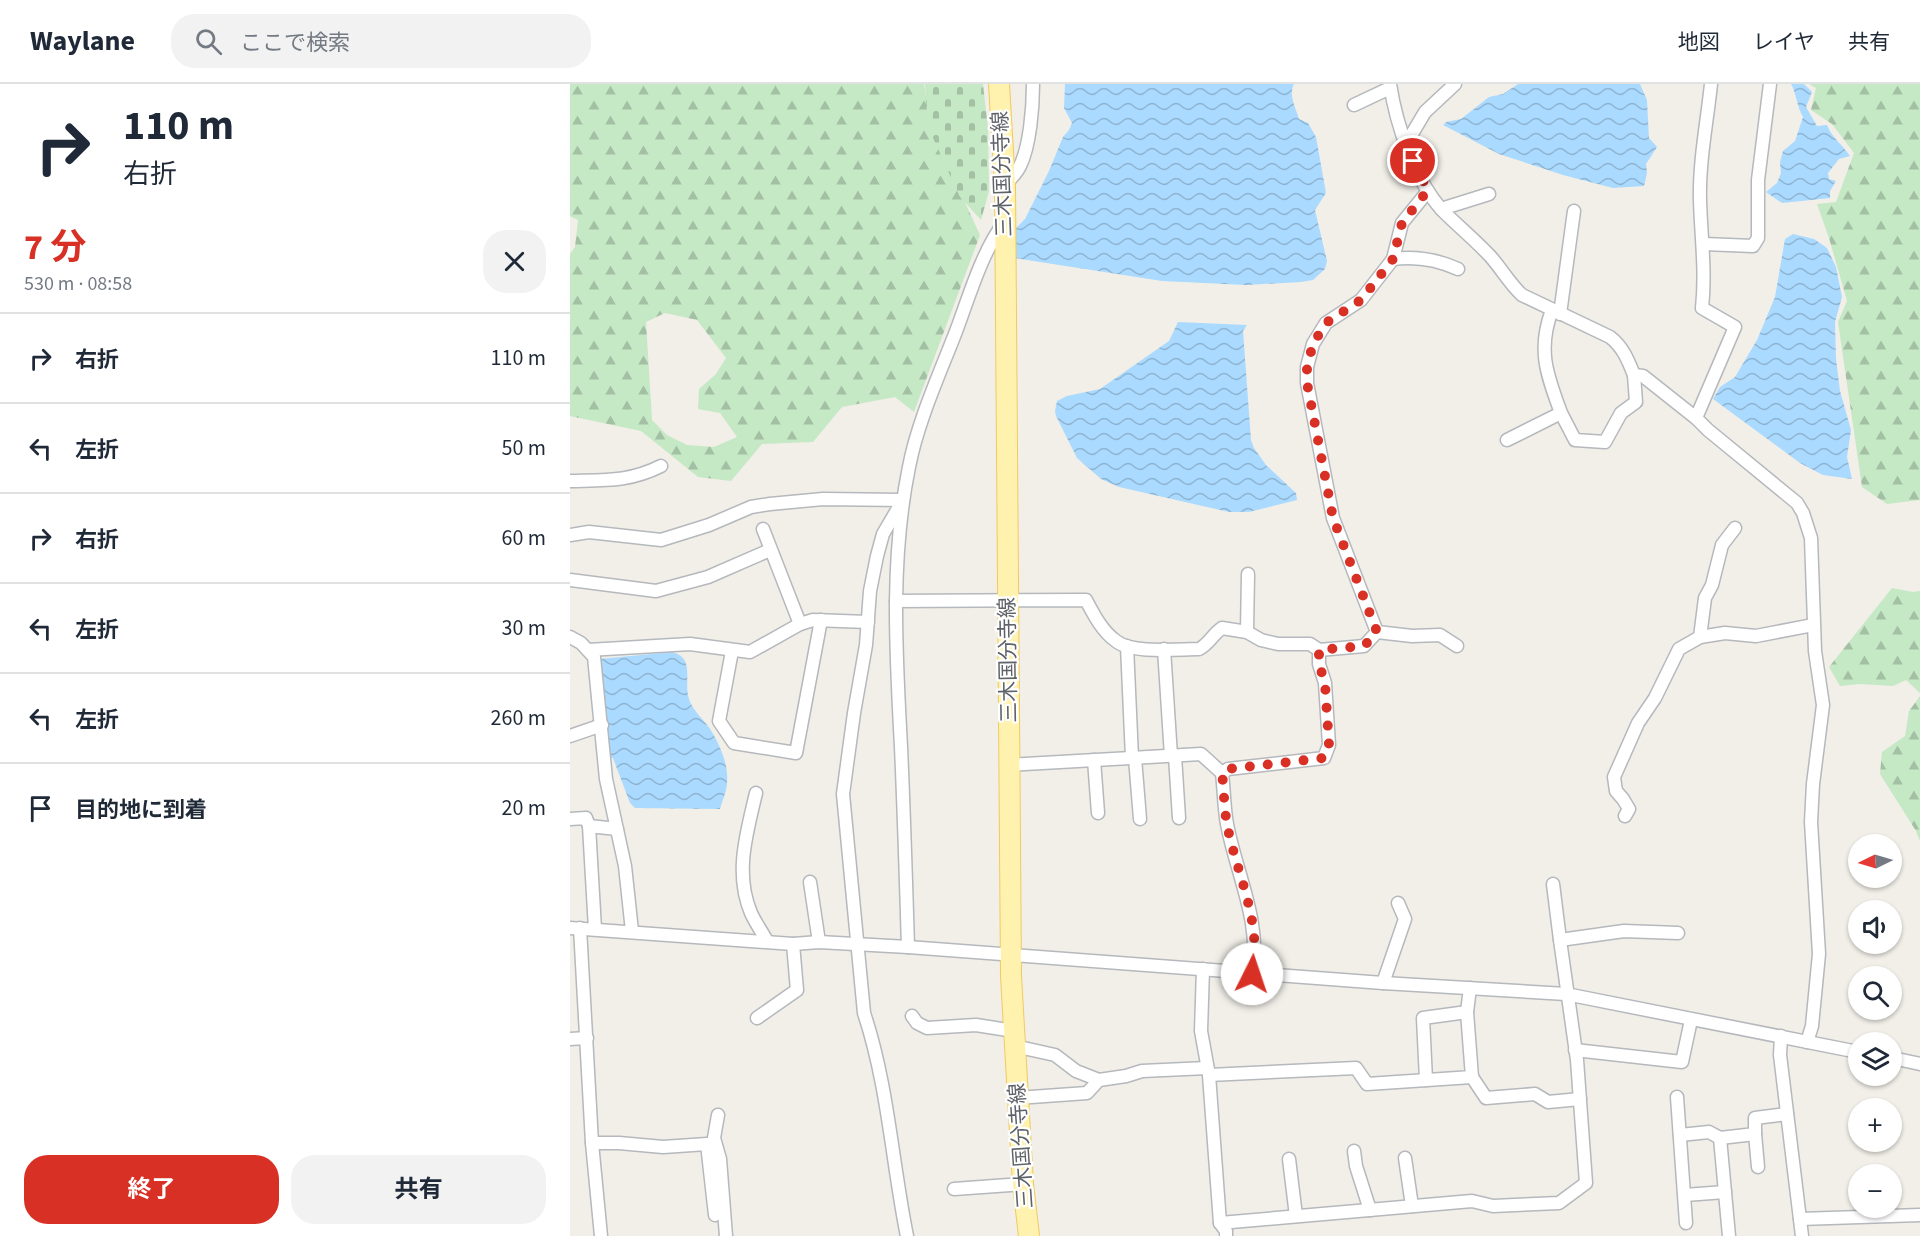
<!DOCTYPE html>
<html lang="ja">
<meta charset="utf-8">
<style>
:root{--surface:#fff;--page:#f2f2f3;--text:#1f2937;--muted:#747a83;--line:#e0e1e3;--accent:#d93025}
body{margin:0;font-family:"Source Sans 3","Noto Sans JP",sans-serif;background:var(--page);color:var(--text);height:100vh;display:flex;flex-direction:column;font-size:22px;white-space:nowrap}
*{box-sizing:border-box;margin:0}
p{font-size:20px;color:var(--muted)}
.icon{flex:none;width:33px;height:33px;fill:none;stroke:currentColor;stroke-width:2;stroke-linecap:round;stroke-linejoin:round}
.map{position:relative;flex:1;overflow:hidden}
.side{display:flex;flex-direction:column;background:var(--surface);width:570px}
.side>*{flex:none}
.banner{background:#fff;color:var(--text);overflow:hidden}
.needle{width:39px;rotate:265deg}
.buttons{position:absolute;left:1278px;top:750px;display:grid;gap:12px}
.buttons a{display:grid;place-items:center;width:54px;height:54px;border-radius:50%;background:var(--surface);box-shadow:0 2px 4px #0004;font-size:30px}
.pin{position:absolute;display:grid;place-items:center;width:51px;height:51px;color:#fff;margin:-26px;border:3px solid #fff;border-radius:50%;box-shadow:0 2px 6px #0007}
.me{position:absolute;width:66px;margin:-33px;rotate:4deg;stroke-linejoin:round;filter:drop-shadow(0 0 4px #0008)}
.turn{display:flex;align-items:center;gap:21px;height:126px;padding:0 24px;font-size:27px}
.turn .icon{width:78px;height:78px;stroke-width:2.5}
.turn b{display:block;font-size:42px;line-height:51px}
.round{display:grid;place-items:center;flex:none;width:63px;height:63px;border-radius:24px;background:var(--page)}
.overview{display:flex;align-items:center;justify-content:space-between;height:102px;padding:0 24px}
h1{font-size:36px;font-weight:700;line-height:45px;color:var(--accent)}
.cta{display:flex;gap:12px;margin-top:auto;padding:12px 24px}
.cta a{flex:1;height:69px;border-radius:24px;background:var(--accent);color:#fff;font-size:24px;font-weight:700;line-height:69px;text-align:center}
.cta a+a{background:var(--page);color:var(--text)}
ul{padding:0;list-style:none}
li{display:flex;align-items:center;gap:18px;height:90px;padding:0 24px;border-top:2px solid var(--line)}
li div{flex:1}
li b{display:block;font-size:22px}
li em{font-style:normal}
header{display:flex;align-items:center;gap:36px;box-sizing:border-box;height:84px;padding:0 30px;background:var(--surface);border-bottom:2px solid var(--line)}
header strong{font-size:28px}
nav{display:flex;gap:33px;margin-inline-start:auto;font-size:21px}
.search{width:420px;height:54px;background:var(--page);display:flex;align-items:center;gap:15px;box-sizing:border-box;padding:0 21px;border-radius:24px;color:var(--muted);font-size:22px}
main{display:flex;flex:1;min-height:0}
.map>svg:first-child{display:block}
.forest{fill:url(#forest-firs);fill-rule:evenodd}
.cemetery{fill:url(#cemetery-stones)}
.water{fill:url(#water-waves)}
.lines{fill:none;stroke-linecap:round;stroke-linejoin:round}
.street-casing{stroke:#b5b8bc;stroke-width:15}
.primary-casing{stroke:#f2c960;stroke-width:22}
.street{stroke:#fff;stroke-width:12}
.primary{stroke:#fff2af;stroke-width:20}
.route{stroke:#d93025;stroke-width:10;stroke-dasharray:0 18}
.labels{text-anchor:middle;stroke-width:4.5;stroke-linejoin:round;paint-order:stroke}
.street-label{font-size:21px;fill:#5f6368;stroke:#fff}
</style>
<header>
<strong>Waylane</strong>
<div class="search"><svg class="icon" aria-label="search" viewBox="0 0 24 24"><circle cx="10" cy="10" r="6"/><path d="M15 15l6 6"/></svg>ここで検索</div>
<nav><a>地図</a><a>レイヤ</a><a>共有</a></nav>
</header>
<main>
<section class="side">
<div class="banner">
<div class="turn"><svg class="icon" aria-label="right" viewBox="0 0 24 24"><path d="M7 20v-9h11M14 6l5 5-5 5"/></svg><div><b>110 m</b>右折</div></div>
</div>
<div class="overview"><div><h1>7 分</h1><p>530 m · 08:58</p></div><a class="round"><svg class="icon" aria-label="close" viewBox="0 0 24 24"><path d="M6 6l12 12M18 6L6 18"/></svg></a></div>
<ul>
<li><svg class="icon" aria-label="right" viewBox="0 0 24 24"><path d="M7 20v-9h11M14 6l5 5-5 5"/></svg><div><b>右折</b></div><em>110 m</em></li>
<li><svg class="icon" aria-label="left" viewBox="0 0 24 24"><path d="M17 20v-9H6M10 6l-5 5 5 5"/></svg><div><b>左折</b></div><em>50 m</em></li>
<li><svg class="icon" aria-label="right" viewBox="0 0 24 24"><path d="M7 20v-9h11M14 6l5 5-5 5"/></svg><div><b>右折</b></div><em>60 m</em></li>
<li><svg class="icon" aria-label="left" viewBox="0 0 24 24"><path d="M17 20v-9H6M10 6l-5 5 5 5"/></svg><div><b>左折</b></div><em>30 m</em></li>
<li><svg class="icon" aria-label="left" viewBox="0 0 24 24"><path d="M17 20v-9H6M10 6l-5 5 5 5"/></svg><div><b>左折</b></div><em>260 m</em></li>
<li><svg class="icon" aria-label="arrive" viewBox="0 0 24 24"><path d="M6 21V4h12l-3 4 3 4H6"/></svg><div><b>目的地に到着</b></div><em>20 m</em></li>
</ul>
<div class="cta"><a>終了</a><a>共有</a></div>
</section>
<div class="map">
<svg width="1350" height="1152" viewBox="0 0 1350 1152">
<defs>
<pattern id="forest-firs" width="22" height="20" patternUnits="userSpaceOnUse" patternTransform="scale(1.5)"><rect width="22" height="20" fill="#c5e8c5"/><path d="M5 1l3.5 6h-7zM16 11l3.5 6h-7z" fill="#a3c0a4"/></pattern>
<pattern id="cemetery-stones" width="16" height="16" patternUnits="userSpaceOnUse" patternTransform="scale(1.5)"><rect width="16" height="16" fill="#c5e8c5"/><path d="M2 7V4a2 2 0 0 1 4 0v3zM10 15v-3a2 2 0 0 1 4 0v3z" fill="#a3c0a4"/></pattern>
<pattern id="water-waves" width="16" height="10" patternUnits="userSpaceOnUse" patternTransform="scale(1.5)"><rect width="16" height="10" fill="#aadaff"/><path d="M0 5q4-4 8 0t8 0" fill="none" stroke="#8eb4d2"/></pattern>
</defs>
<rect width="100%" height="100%" fill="#f1efe8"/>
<g class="forest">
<path d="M0 0H354L361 45 410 151 344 328 325 313 272 323 243 358 192 360 161 397 128 393 71 347 0 332V170L5 163 8 136 0 132ZM95 229 127 236 156 274 146 290 129 305 128 325 150 329 167 353 144 363 117 361 97 351 82 336 76 238Z"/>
<polygon points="1239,0 1350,0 1350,416 1317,420 1292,403 1268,238 1277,217 1259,154 1247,120 1266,118 1284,69 1262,40 1241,26 1246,4"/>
<polygon points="1322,504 1343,508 1350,507 1350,609 1336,596 1323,602 1290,600 1270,602 1259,583"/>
<polygon points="1350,612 1350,757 1346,747 1310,690 1312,668 1335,652 1339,627"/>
</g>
<polygon class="cemetery" points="355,0 413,0 418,45 419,107 411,136 390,113 358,43"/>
<g class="water">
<path d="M495 0H724C718 11 726 24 729 35L738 39 746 53 756 109 745 126 757 177 755 185 743 196 731 198 676 201 592 197 444 174V146L455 135 479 87 493 53 499 46 502 39 494 24Z"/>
<polygon points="948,0 1070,0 1077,16 1079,54 1087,63 1076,80 1077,89 1074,102 1043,104 993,91 929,70 873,41 876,38 891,35 919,13 933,10"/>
<path d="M1221 0H1234L1242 8 1236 23 1247 42 1257 41C1262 54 1272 60 1280 72L1269 75 1258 89 1259 95 1266 97 1260 107V114L1212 119 1196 108 1207 99 1211 89 1210 78 1213 67 1225 57 1233 33C1227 23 1226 8 1221 0Z"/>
<polygon points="1223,150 1244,155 1257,164 1266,183 1272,213 1265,238 1266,275 1270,307 1281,346 1277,373 1282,395 1253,391 1230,379 1143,315 1150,303 1165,293 1187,256 1205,213 1215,155"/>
<polygon points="608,238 677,241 673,247 681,356 684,364 696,381 726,409 727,416 679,428 659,428 549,403 531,395 507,374 486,332 485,327 487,317 497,312 530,305 599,257"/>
<path d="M102 568C126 574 113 597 119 615 122 625 131 633 138 642 148 656 159 680 157 698 157 707 152 717 150 725L65 724 60 719 43 674 39 673 29 575Z"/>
</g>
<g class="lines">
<g class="street-casing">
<g id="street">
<path d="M820 0C826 40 845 97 873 127 888 142 905 156 920 172 931 184 939 199 952 211L1040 253C1053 263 1058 276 1064 291L1073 292 1126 334 1138 346 1227 419 1233 429 1241 454 1245 567 1253 621 1243 700 1241 738 1249 870 1242 942 1237 958"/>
<polyline points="784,21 820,4"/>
<polyline points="836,60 855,28 885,0"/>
<path d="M435 101C440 95 447 89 450 82 460 62 463 23 463 0"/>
<polyline points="871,125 919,110"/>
<polyline points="1134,160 1183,162 1188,154 1188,96 1200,0"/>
<path d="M823 175C846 172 866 175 888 185"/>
<polyline points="990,230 1004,127"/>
<polyline points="991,329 1005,356 1035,358 1051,329 1066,318 1064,291"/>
<path d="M1126 334 1165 243 1132 224C1136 187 1131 153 1130 116 1129 78 1137 38 1141 0"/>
<path d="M937 356 991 329C977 291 967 266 982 226"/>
<path d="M0 397C35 396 59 398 91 382"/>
<polyline points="1165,444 1152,461 1142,501 1135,514 1130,553 1155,549 1186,552 1243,541"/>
<polyline points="193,445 230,540"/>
<path d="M0 451 19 448 91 456 139 441 181 423 200 420 253 415 333 416 313 450 307 472 300 507 296 561 284 629 273 710 294 929C318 1001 322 1078 337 1152"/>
<polyline points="0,496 86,507 138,493 200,466"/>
<path d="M326 517 516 516C524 531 532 547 546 557 562 570 608 565 629 565 638 561 643 550 652 544L677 548 691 556 708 560H740L749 566 794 562 807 548 763 434 737 299V283L743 260 756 239 791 216 823 175 832 139 858 107"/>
<polyline points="677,548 678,490"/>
<polyline points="807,548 842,552 870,551 887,562"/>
<polyline points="0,553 11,559 24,573 36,695 55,782 62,847"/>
<polyline points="557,562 562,674"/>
<polyline points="594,565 601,672"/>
<polyline points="18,566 120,560 180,568 230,540 243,536 298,538"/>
<polyline points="162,567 149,637 164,659 226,669 251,536"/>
<polyline points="0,652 32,641"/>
<polyline points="605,672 609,734"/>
<polyline points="565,674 570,735"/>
<polyline points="524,676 528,729"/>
<polyline points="439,681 631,670 652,689"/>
<path d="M186 709C177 748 164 789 181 829 185 838 192 848 197 857"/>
<polyline points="1055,732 1059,725 1053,715 1046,707 1044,693 1068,639 1085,614 1109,565 1130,553"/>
<polyline points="0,735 16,734 19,742"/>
<polyline points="240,798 249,858"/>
<polyline points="983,800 990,856"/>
<polyline points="0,844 223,860 249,858 338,863 813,899 996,910 1288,968"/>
<polyline points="10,844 22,1059 31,1152"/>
<polyline points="25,845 19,742 47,745"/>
<path d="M338 863C336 796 334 730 331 663 326 569 320 476 339 383 347 340 369 291 385 250 398 216 412 167 434 139"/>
<polyline points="633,885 631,947 639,991 650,1139 656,1147 656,1152"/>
<path d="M682 890C692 839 666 789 657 740 654 724 654 706 652 689L658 685 754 674 759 661 755 599 749 580V566"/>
<polyline points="813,899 835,835 828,819"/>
<polyline points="342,932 347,939 357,944 406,941 444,947"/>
<polyline points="187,934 227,906 223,860"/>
<polyline points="1211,952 1210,971 1232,1152"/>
<polyline points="0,955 17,954"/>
<polyline points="444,962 485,971 506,987 529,996"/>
<polyline points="1005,966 1112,978 1121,936"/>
<polyline points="1322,974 1350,980"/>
<polyline points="639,991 786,984 797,1000 902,993 897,928 900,904"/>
<polyline points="902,993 916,1014 965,1010 978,1018 1010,1015"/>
<polyline points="856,996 853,934 897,928"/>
<polyline points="1107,1013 1116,1139"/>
<polyline points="447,1014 517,1009 529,996 556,992 572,987 637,984"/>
<polyline points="148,1031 144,1054 150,1075 156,1152"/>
<polyline points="1185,1050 1188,1083"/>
<polyline points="1110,1051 1139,1048 1150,1054 1185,1050 1185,1034 1217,1030"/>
<polyline points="1150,1054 1159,1152"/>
<polyline points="22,1059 49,1059 93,1063 137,1060 145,1131"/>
<polyline points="784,1067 786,1082 800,1126"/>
<polyline points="835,1074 842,1122"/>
<polyline points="719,1075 726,1132"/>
<polyline points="384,1105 453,1100"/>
<polyline points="1115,1111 1155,1108"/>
<polyline points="1230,1135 1350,1131"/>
<polyline points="650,1139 902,1117 923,1122 989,1119 1016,1099 1007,976 990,856 1054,847 1108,849"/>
</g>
</g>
<g class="primary-casing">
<polyline id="primary" points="429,0 435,101 441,892 453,1100 459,1152"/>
</g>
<use href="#street" class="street"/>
<use href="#primary" class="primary"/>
</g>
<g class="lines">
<path class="route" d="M682 890C693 839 666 789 657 740 654 724 654 706 652 689L658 685 754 674 759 661 755 599 749 580V566L794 562 807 548 763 434 737 299V283L743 260 756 239 791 216 823 175 832 139 858 106 843 77"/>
</g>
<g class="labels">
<g class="street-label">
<text transform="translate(432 90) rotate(-92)" y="7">三木国分寺線</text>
<text transform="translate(438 576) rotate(-91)" y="7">三木国分寺線</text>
<text transform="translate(451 1062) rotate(-94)" y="7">三木国分寺線</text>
</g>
</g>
</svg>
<div class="buttons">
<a><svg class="needle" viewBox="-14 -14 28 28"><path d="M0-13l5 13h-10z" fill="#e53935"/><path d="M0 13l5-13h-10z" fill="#747a83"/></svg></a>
<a><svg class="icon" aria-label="sound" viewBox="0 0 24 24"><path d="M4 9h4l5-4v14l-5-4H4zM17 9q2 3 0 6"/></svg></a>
<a><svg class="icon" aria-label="search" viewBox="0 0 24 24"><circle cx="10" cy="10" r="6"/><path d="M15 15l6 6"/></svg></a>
<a><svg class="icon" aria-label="layers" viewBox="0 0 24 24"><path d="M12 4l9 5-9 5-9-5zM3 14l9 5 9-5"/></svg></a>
<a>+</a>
<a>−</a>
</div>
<div class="pin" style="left:843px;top:77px;background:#d93025"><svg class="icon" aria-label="arrive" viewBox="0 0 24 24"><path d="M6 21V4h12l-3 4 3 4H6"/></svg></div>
<svg class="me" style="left:682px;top:890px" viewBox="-20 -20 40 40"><circle r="19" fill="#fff"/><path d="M0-13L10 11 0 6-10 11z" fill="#d93025"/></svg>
</div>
</main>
